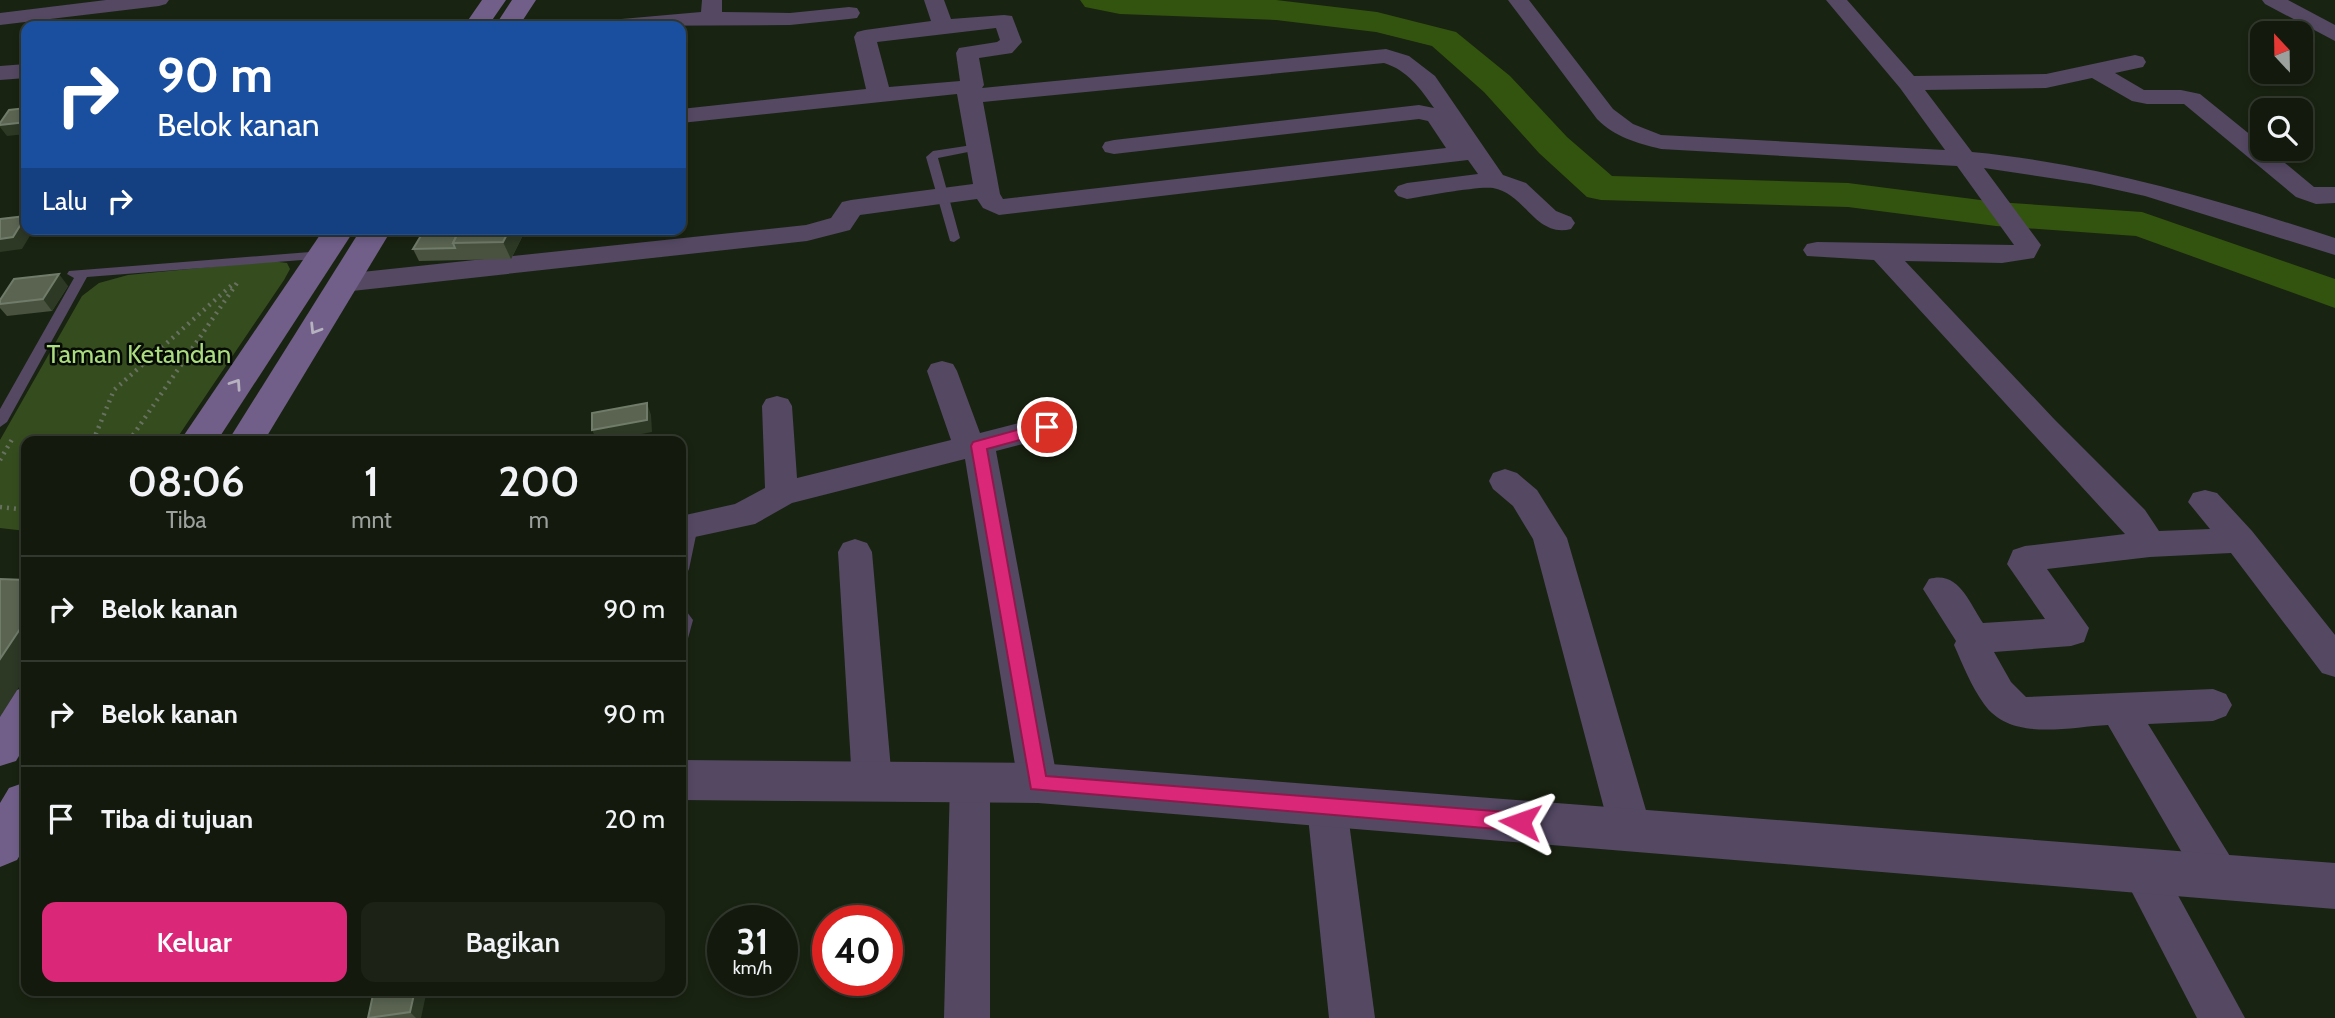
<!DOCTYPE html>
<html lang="id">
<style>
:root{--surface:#131a0d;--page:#1c2316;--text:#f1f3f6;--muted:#9da19d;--line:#32382e;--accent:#db2777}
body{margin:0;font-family:Cabin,sans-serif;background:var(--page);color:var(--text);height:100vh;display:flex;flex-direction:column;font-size:26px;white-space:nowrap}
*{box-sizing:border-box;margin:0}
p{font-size:23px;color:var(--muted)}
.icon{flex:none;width:38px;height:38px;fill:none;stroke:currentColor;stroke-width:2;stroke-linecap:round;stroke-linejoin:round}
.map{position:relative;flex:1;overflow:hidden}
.side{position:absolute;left:21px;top:436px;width:665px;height:560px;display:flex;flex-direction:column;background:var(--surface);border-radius:14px;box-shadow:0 4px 10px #0003,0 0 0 2px var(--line)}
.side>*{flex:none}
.hud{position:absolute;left:21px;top:21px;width:665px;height:214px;border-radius:14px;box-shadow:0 4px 10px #0003,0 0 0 2px var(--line);background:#1a4fa0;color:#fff;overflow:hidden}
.needle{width:46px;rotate:338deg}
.controls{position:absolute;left:2250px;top:21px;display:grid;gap:14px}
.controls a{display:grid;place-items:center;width:63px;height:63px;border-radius:14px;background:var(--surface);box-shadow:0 4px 10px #0003,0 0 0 2px var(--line);font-size:35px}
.speed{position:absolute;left:707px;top:905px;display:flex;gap:14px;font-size:35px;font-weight:700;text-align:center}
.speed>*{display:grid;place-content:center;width:91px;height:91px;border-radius:50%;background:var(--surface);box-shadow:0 4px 10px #0003,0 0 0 2px var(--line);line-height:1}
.speed small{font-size:18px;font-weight:400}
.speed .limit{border:10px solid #d22;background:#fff;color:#111}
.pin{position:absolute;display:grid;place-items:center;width:60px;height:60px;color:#fff;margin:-30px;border:4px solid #fff;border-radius:50%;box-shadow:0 2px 7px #0007}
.me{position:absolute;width:77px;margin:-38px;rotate:274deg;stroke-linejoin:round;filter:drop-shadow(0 0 5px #0008)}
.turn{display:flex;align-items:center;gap:24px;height:147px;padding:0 21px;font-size:32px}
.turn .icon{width:91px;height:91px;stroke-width:2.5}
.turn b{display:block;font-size:49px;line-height:60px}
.then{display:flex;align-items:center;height:66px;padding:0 21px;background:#0003;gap:14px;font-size:26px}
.eta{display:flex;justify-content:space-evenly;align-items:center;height:119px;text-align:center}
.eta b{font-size:42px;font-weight:600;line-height:49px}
.cta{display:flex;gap:14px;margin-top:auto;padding:14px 21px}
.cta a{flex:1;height:80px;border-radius:14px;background:var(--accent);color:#fff;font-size:28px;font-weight:600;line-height:80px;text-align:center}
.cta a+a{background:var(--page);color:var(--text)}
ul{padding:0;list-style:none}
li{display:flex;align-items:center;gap:21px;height:105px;padding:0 21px;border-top:2px solid var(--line)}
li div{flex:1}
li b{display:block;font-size:26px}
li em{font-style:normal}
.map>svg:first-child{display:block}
.green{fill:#354d1e}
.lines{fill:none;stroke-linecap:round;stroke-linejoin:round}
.river{fill:#33540e;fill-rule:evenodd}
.path{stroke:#687161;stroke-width:4.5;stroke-dasharray:2 5;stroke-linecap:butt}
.service{fill:#544863;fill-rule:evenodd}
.minor{fill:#544863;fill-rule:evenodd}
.tertiary{fill:#544863;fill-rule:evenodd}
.secondary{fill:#715f8a;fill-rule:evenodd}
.wall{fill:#48523f}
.shaded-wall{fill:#2d3825}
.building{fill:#5a6451;stroke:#717b69;stroke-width:2}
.oneway{stroke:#b6b2bf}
.route{fill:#db2777;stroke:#8e194d;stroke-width:2}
.labels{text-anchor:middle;stroke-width:5;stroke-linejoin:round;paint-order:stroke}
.park-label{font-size:26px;fill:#abdd80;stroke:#070b04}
</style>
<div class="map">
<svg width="2335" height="1018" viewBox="0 0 2335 1018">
<rect width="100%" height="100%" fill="#192311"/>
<polygon class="green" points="271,261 287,263 290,269 284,280 175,441 26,441 26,531 0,528 0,440 82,296 99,283 128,275"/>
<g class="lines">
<polygon class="river" points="1080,0 1276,0 1377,12 1456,32 1510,76 1567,137 1612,176 1848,183 1996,202 2142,212 2335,279 2335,308 2136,236 1996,226 1848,207 1601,200 1587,197 1539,153 1484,92 1432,46 1376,32 1276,20 1120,14 1085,7"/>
<g class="path">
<polyline points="93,441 114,390 233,284"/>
<polyline points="129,441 239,280"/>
<polyline points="0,460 14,436"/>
<polyline points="0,507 26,510"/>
</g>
<g class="service">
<polygon points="979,144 985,147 983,149 938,158 960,238 954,242 950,241 926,157 933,151"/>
<polygon points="323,251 329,255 328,258 87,277 7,422 0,427 0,409 74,278 67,274 69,271"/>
<polygon points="690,520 698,526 689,569 687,573 681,575 681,532 684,522"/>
<polygon points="681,610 687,612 693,620 687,642 681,644"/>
</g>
<g class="minor">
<polygon points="106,0 169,0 166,4 159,6 0,25 0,13"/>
<polygon points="702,0 722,0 722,12 790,13 849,7 857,8 860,13 857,18 849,19 790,25 599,26 602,21 610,20 701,12"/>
<path d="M924 0H944L951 19 1004 15 1012 16 1022 42 1012 53 979 58 984 85 982 88 1386 49 1409 56 1435 76 1503 175 1526 183 1556 211 1571 217 1575 223 1571 229C1535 238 1525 193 1493 188 1477 186 1426 196 1407 199L1398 196 1394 191 1398 186 1407 183 1478 174 1468 160 999 215 983 208 977 199 860 215 850 230 807 241 343 292 333 289 329 283 333 277 343 274 806 225 831 218 842 202 851 200 973 184 957 94 681 123V109L866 89 854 37 857 32 865 30 931 21ZM996 28 1000 40 997 42 959 48 956 53 960 81 889 87 877 42ZM1384 63C1407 70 1421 89 1434 108L1419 105 1114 140 1105 142 1102 147 1105 152 1114 154 1419 119 1428 121 1446 148 1003 199 1000 194 983 102Z"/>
<path d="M1508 0H1529L1613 109 1633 124 1661 135 1945 150 1900 88 1826 0H1847L1914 76 2046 74 2135 55 2143 57 2146 62 2143 67 2115 73 2144 90H2181L2200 94 2263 145V149H2268L2314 187H2335V203L2316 204 2296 197 2184 104H2147L2132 101 2092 78 2046 88 1925 90 1972 152C2098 164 2215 199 2335 238V255L2145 196 2090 184 1984 168 2041 245 2034 258 2002 263 1905 261 2055 420 2145 510 2159 531 2210 529 2188 502 2193 493 2205 490 2217 493 2252 531 2335 635V677L2322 673 2231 553 2150 557 2047 569 2089 628 2084 642 2071 646 1994 652 2011 682 2026 697 2213 689 2226 694 2232 705 2226 716 2213 721 2148 724 2233 861 2239 875 2233 889 2218 894 2203 889 2108 725C2068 727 2011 742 1984 704 1971 686 1963 665 1954 645L1956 641 1923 589 1929 579C1958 570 1969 602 1983 623L2045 619 2007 564 2013 550 2025 546 2125 534 1874 260 1807 256 1803 250 1807 244 1817 242 2014 245 1957 166 1661 149C1636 143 1615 137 1597 119Z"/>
<polygon points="2262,0 2288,0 2335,25 2335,41 2265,4"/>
<polygon points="26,64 26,78 0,80 0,66"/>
<polygon points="942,361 953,364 957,371 980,433 1047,416 1058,419 1063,427 1058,435 996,451 1058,783 1052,795 1038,800 1024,795 1018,783 965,459 792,503 755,524 681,540 681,516 735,504 765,488 762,406 766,399 777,396 788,399 792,406 797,478 951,440 927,371 931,364"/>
<polygon points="1505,469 1517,473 1537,490 1567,538 1652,831 1645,844 1631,849 1617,844 1610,831 1533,539 1513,506 1493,489 1489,481 1493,473"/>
<polygon points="855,539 867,543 872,552 892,781 886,793 872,798 858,793 852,781 838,552 843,543"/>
<polygon points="970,765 984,770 990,782 990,1018 944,1018 950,782 956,770"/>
<polygon points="1327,789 1341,794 1347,807 1375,1018 1329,1018 1307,807 1313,794"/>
<polygon points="2142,852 2157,857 2245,1018 2197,1018 2121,871 2127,857"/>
</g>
<polygon class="tertiary" points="681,760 1038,763 2335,863 2335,909 1038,803 681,800"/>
<g class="secondary">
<polygon points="482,0 506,0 488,26 464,26"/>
<polygon points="512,0 536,0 519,26 495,26"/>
<polygon points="324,229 355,229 217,441 180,441"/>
<polygon points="361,229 392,229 264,441 228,441"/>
<polygon points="26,687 26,744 16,761 0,766 0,708 10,692"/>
<polygon points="26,782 26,845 17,860 0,867 0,803 9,788"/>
</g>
</g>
<g class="wall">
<polygon points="526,229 511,259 419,261 413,249"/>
<polygon points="68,286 52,311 7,316 0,308 0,300"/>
<polygon points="374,990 421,1018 368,1018"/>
</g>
<g class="shaded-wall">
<polygon points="26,122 26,134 7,136 0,127 0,125"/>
<polygon points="26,216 26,229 34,229 22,249 0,252 0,239"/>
<polygon points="134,229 188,229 139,236"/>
<polygon points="510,229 526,229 511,259 503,242"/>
<polygon points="59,274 68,286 52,311 43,299"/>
<polygon points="647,403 651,415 652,432 604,441 597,441 592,430"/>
<polygon points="26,620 26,676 0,717 0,659"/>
<polygon points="415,990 427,990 421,1018 416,1018 410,1012"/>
</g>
<g class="building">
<polygon points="26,108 26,122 0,125 0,123 9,110"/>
<polygon points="26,216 13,237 0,239 0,219"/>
<polygon points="425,229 460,229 453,243 455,248 413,249"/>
<polygon points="460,229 510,229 503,242 453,243"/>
<polygon points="59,274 43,299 0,304 0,300 14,279"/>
<polygon points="647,403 647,420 592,430 592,413"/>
<polygon points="413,438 412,441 395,441"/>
<polygon points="0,579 26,580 26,620 0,659"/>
<polygon points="374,990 415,990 410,1012 368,1018"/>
</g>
<defs><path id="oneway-chevron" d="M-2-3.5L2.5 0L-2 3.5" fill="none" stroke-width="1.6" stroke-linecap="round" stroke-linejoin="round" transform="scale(1.75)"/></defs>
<g class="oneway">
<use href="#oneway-chevron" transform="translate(315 329) rotate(122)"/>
<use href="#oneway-chevron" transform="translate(236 384) rotate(-56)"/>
</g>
<polygon class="route" points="1047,422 1052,424 1054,427 1052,431 987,449 1046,776 1520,813 1527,816 1530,822 1527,828 1520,831 1031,789 971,446 973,442"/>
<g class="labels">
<g class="park-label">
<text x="139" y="363">Taman Ketandan</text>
</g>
</g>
</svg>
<div class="controls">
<a><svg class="needle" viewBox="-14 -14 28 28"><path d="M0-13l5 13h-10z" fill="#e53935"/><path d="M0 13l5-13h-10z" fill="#9da19d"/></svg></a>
<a><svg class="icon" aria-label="search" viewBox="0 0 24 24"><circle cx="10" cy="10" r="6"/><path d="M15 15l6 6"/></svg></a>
</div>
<div class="speed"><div>31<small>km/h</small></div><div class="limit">40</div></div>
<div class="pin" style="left:1047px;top:427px;background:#d93025"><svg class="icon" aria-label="arrive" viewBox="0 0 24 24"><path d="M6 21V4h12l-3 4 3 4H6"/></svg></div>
<svg class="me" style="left:1520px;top:822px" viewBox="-20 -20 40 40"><path d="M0-17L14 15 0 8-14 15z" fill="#db2777" stroke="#fff" stroke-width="4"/></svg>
<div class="hud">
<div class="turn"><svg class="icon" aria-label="right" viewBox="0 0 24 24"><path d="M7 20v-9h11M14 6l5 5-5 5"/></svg><div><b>90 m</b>Belok kanan</div></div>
<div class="then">Lalu<svg class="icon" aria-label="right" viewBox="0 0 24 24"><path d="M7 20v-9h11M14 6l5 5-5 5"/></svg></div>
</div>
<section class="side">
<div class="eta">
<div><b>08:06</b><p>Tiba</p></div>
<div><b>1</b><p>mnt</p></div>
<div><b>200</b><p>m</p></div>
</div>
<ul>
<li><svg class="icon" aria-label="right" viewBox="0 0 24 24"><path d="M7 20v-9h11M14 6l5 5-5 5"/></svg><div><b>Belok kanan</b></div><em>90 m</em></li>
<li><svg class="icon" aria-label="right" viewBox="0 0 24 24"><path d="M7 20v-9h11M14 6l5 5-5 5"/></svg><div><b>Belok kanan</b></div><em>90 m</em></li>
<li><svg class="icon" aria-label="arrive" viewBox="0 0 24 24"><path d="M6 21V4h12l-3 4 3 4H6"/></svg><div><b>Tiba di tujuan</b></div><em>20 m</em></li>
</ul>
<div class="cta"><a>Keluar</a><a>Bagikan</a></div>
</section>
</div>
